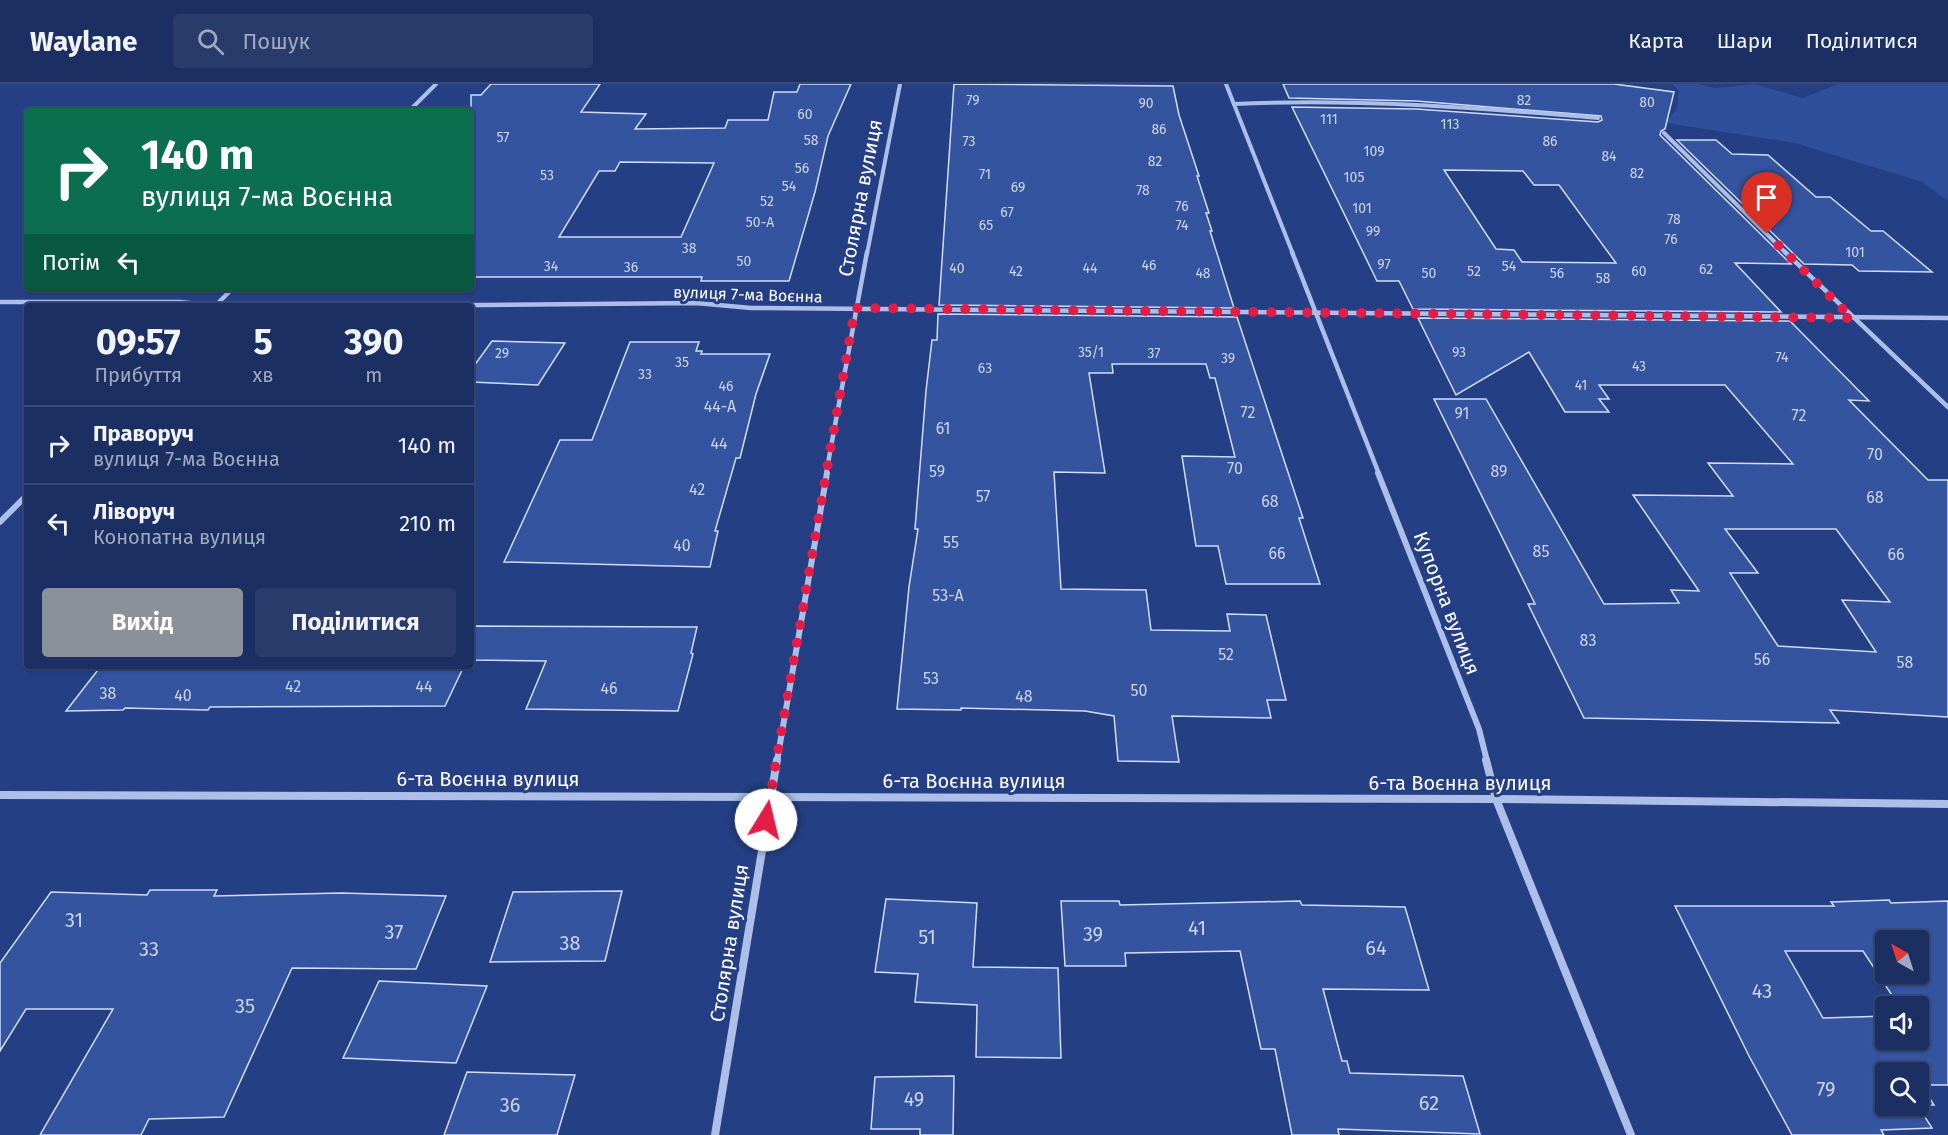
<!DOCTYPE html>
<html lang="uk">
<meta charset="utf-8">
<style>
:root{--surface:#1b2f62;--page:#283b6b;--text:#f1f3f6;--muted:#a0a9be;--line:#394a77;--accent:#8c9099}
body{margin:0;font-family:"Fira Sans",sans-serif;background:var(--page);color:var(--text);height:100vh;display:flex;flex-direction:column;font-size:22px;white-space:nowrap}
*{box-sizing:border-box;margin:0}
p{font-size:20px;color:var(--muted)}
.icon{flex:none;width:33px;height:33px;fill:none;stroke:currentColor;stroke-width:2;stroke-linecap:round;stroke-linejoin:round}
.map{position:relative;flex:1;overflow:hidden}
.drawer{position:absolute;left:24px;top:219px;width:450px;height:366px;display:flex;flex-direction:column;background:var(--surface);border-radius:6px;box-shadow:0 2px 4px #0004,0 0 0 2px var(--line)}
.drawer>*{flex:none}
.hud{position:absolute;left:24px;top:24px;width:450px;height:183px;border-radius:6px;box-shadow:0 2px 4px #0004,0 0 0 2px var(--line);background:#0b6e4f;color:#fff;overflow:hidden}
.needle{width:39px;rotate:321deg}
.controls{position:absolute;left:1875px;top:846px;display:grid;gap:12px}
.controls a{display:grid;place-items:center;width:54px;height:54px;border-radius:6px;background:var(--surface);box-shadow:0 2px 4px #0004,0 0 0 2px var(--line);font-size:30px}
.pin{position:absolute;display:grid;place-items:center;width:51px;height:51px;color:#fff;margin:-62px -26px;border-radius:50% 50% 50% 0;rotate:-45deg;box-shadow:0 0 6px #0007}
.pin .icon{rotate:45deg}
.me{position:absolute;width:66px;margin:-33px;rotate:9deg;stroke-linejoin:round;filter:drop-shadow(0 0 4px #0008)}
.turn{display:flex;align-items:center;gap:21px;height:126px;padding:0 18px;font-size:27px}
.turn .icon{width:78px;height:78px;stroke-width:2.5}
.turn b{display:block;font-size:42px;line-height:51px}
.then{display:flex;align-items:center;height:57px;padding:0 18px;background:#0003;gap:12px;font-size:22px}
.eta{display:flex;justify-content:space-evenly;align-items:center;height:102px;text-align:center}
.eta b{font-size:36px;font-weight:700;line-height:42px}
.cta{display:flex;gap:12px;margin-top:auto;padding:12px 18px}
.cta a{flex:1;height:69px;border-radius:6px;background:var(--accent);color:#fff;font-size:24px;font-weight:700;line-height:69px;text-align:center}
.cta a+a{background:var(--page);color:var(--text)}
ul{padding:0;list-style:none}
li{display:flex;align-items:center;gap:18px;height:78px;padding:0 18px;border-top:2px solid var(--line)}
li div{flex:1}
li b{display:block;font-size:22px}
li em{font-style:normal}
header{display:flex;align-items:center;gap:36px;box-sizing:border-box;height:84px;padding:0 30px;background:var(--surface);border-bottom:2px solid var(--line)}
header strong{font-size:28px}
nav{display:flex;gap:33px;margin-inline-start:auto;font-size:21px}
.search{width:420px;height:54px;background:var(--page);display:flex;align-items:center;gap:15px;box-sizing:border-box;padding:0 21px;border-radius:6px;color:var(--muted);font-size:22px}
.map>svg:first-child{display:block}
.green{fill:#2e4f9b}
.building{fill:#3454a0;stroke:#d1dcf6;stroke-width:1.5;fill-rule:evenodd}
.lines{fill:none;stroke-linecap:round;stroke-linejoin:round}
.street-far3{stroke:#adbfe8;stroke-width:4}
.street-far2{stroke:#adbfe8;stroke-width:4.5}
.street-far1{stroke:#adbfe8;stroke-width:6}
.street{stroke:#adbfe8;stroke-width:8}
.route{stroke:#e11d48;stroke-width:10;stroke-dasharray:0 18}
.labels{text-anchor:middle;stroke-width:6;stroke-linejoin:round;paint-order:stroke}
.far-number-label{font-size:14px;fill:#ccd4e7}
.far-street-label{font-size:16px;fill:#fff;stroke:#243f83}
.number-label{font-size:16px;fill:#ccd4e7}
.street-label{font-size:20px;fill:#fff;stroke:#243f83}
.near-number-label{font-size:20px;fill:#ccd4e7}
</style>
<header>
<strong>Waylane</strong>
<div class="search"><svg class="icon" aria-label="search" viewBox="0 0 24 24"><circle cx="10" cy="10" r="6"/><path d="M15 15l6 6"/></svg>Пошук</div>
<nav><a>Карта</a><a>Шари</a><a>Поділитися</a></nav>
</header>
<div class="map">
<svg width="1948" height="1051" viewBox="0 0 1948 1051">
<rect width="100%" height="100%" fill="#243f83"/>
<polygon class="green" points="1672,0 1699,0 1715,4 1754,0 1803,14 1837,0 1948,0 1948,117 1922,98 1795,59 1666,39 1677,24 1679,7"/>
<g class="building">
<path d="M491 0H600L581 28 646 30 635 45 725 44 728 36H768L774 8H797L800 0H851L828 52 815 108 789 197H701L702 193H471V11H481ZM620 78 714 79 681 153H559L599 87H615Z"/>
<polygon points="954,0 1173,2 1179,31 1199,92 1197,92 1209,129 1206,129 1212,147 1210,147 1234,224 939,221"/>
<path d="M1283 0H1614L1674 8 1665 45 1661 47 1660 51 1791 180 1735 179 1781 228 1413 225 1399 197H1377L1292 23 1416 25 1598 38 1602 36 1601 32 1416 17 1289 14ZM1444 86 1523 87 1534 101H1559L1616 179 1522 178 1514 166 1496 165Z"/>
<polygon points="1677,56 1716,56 1732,70 1768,71 1816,113 1830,113 1871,147 1883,147 1932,188 1859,187 1852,181 1804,180"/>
<polygon points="938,230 1237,233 1303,434 1299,434 1320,500 1226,500 1218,462 1196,462 1182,372 1235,373 1215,294 1210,294 1206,280 1112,280 1113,289 1089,289 1105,389 1054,388 1061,505 1146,506 1151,546 1230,547 1227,530 1266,531 1286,616 1267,616 1271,634 1172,632 1179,678 1118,677 1114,632 1085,627 961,624 961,626 897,625 909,503 918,445 915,445 926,307 932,256 937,256"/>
<path d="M1418 234 1790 237 1869 317 1849 316 1928 396H1948V633L1830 626 1839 639 1584 634 1528 520H1535L1434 315H1486L1604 520 1679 519 1671 506 1699 507 1633 411 1733 412 1708 379 1793 380 1725 301H1599L1609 315H1599L1609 328H1565L1529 268 1456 311ZM1725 445H1836L1890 518 1842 516 1876 568 1778 562 1730 489H1758Z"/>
<polygon points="492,257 565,259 538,301 471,298 471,286"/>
<polygon points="630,258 699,258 696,267 702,267 701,270 770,270 756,310 740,374 736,374 715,447 718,447 710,483 504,478 560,356 592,356"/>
<polygon points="471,542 697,543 691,569 693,570 678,627 526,625 546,577 471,576"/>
<polygon points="101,582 464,582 445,622 210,623 208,626 125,624 123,626 66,627"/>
<polygon points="150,806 217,806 214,812 341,809 446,812 416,885 292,884 224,1033 149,1035 141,1051 40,1051 113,925 26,925 0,967 0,879 51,808 147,811"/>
<polygon points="622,807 605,877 490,878 513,808"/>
<polygon points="886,815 977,819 973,883 1058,884 1061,974 976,973 977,921 915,918 918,890 875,888"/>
<path d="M1889 816 1891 819 1948 817V1001H1921L1934 1021H1918V988H1886V1022H1918L1932 1044 1881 1046 1884 1051H1792L1749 972 1675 822H1834L1831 818ZM1886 856H1918V890H1886ZM1785 867H1863L1899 922H1918V956H1886V932L1823 934Z"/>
<polygon points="1061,817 1119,817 1120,821 1300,817 1302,821 1405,823 1429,906 1323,905 1342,977 1347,977 1350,989 1463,992 1480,1050 1338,1045 1339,1051 1292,1051 1275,965 1261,965 1240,867 1125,869 1126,882 1065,882"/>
<polygon points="379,897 487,902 456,979 343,974"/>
<polygon points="467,988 575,991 557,1051 444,1051"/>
<polygon points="954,992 953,1051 920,1051 920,1045 871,1045 875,993"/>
</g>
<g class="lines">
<g class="street-far3">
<polyline points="1226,0 1293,170"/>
<path d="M1234 20C1355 14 1477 24 1598 34"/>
<polyline points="409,27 436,0"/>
<polyline points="1664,49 1787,170"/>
<polyline points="867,170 900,0"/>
</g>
<g class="street-far2">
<polyline points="1292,168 1379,390"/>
<polyline points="1785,168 1948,323"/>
<polyline points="0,218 180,218 218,222"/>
<polyline points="215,222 233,204"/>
<polyline points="375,222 696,219 751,224 1948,234"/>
<polyline points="826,390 867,168"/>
</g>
<g class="street-far1">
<polyline points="1378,389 1479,645 1487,677"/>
<polyline points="0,438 27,411"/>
<polyline points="777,677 827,389"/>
</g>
<g class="street">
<polyline points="1486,676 1496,715 1631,1051"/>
<polyline points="0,711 1496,715 1948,720"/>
<polyline points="715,1051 777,676"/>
</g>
</g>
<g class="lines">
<polyline class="route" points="766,736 855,224 1852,234 1767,150"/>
</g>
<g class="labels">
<g class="far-number-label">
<text x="973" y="21">79</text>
<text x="1524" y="21">82</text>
<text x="1647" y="23">80</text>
<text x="1146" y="24">90</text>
<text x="805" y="35">60</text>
<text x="1329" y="40">111</text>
<text x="1450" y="45">113</text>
<text x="1159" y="50">86</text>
<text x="503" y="58">57</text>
<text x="811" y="61">58</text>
<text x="969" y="62">73</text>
<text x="1550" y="62">86</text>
<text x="1374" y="72">109</text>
<text x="1609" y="77">84</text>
<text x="1155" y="82">82</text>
<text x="802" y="89">56</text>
<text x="1637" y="94">82</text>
<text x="985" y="95">71</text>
<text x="547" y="96">53</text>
<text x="1354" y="98">105</text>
<text x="789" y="107">54</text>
<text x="1018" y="108">69</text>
<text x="1143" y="111">78</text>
<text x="767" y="122">52</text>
<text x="1182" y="127">76</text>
<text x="1362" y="129">101</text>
<text x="1007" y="133">67</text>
<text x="1674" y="140">78</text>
<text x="760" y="143">50-А</text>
<text x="986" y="146">65</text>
<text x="1182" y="146">74</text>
<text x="1373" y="152">99</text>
<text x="1671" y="160">76</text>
<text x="689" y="169">38</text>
<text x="1855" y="173">101</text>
<text x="744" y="182">50</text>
<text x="1384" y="185">97</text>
<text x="1149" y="186">46</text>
<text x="551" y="187">34</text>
<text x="1509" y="187">54</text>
<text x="631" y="188">36</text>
<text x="957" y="189">40</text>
<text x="1090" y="189">44</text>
<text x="1706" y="190">62</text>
<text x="1016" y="192">42</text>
<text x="1474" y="192">52</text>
<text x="1639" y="192">60</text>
<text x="1203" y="194">48</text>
<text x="1429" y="194">50</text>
<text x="1557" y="194">56</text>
<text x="1603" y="199">58</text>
<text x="1091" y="273">35/1</text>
<text x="1459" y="273">93</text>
<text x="502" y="274">29</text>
<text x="1154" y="274">37</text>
<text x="1782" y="278">74</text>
<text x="1228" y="279">39</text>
<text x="682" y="283">35</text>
<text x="1639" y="287">43</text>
<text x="985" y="289">63</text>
<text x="645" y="295">33</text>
<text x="1581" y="306">41</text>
<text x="726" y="307">46</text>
</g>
<g class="far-street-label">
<text transform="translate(748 210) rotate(2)" y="6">вулиця 7-ма Воєнна</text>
</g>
<g class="number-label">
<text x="720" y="328">44-А</text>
<text x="1248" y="334">72</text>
<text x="1462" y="335">91</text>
<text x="1799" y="337">72</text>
<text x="943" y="350">61</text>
<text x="719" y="365">44</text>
<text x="1875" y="376">70</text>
<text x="1235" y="390">70</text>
<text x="937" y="393">59</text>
<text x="1499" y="393">89</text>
<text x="697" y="411">42</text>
<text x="983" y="418">57</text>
<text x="1875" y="419">68</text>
<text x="1270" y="423">68</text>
<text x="951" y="464">55</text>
<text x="682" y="467">40</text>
<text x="1541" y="473">85</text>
<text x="1277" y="475">66</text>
<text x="1896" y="476">66</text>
<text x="948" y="517">53-А</text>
<text x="1588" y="562">83</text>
<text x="1226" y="576">52</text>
<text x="1762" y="581">56</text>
<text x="1905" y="584">58</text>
<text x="931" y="600">53</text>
<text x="293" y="608">42</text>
<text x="424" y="608">44</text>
<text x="609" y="610">46</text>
<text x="1139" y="612">50</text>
<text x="108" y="615">38</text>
<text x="183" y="617">40</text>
<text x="1024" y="618">48</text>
</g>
<g class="street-label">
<text transform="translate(860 114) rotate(-79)" y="7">Столярна вулиця</text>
<text transform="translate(1447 519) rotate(69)" y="7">Купорна вулиця</text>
<text x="488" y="702">6-та Воєнна вулиця</text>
<text x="974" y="704">6-та Воєнна вулиця</text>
<text x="1460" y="706">6-та Воєнна вулиця</text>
<text transform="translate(729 859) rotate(-81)" y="7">Столярна вулиця</text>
</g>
<g class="near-number-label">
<text x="74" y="843">31</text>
<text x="1197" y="851">41</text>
<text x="394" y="855">37</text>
<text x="1093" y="857">39</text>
<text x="927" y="860">51</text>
<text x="570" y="866">38</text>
<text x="1376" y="871">64</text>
<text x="149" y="872">33</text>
<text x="1762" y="914">43</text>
<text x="245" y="929">35</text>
<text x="1826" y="1012">79</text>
<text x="914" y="1022">49</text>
<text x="1429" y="1026">62</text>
<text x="510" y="1028">36</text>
</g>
</g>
</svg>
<div class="controls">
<a><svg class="needle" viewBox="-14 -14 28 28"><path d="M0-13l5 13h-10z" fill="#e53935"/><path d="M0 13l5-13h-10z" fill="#a0a9be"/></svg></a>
<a><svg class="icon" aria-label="sound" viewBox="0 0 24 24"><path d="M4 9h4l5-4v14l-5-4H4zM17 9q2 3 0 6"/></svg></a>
<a><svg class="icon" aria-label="search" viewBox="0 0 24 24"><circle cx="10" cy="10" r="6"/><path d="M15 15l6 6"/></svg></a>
</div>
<div class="pin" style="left:1767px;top:150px;background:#d93025"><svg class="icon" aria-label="arrive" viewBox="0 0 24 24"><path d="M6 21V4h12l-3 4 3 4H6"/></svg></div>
<svg class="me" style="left:766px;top:736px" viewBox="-20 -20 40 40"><circle r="19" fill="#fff"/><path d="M0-13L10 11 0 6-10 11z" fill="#e11d48"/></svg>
<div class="hud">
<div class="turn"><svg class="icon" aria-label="right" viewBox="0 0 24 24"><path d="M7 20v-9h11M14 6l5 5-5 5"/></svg><div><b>140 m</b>вулиця 7-ма Воєнна</div></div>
<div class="then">Потім<svg class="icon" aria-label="left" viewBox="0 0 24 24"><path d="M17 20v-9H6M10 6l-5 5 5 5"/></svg></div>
</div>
<section class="drawer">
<div class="eta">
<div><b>09:57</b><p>Прибуття</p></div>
<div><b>5</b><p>хв</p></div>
<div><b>390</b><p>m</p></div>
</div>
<ul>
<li><svg class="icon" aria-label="right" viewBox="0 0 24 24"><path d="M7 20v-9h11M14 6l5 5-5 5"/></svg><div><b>Праворуч</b><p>вулиця 7-ма Воєнна</p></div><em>140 m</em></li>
<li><svg class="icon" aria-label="left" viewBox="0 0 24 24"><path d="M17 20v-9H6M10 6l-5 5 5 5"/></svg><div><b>Ліворуч</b><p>Конопатна вулиця</p></div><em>210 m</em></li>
</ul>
<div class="cta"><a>Вихід</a><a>Поділитися</a></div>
</section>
</div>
